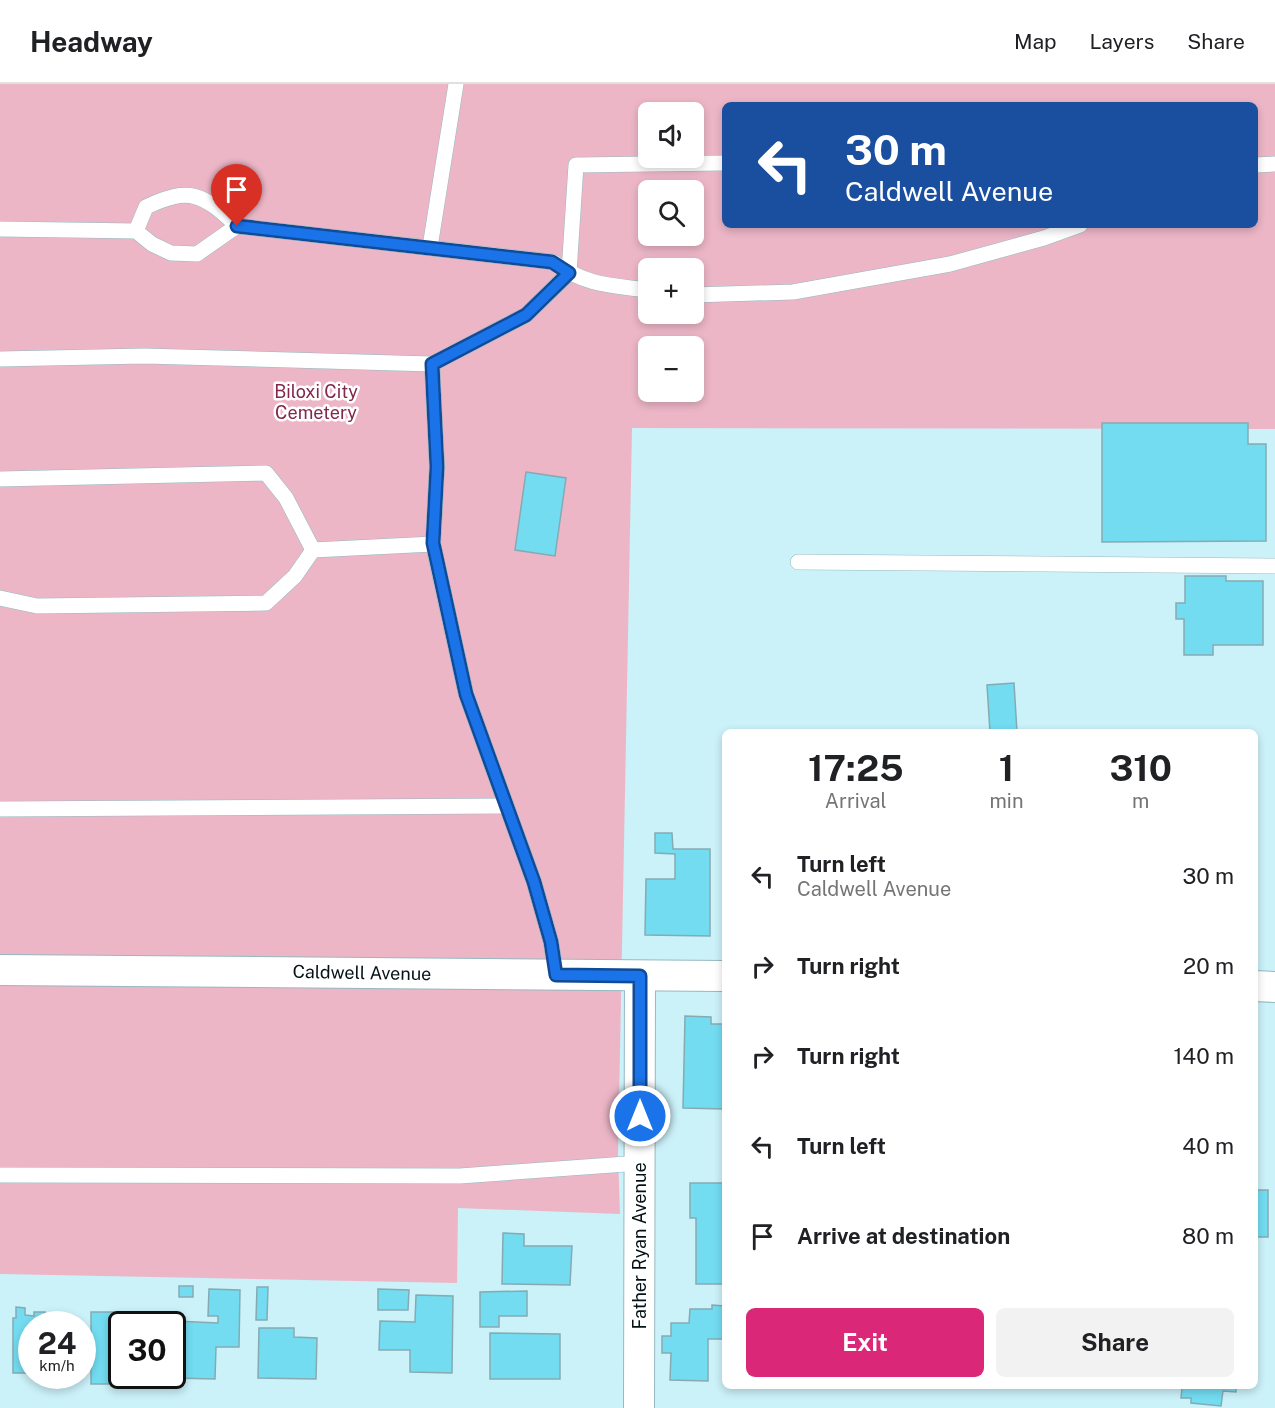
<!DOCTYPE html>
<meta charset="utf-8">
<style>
:root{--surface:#fff;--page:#f2f2f2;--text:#202124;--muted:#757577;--line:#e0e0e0;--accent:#db2777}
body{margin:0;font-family:"Public Sans",sans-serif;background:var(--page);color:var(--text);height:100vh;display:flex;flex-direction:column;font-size:22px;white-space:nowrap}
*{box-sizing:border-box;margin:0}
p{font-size:20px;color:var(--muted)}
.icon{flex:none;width:33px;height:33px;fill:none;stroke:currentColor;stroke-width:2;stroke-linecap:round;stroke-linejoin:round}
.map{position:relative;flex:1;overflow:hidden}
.panel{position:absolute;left:722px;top:645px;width:536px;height:660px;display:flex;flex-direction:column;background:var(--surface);border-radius:9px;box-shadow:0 3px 9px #0003}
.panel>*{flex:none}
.banner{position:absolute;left:722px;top:18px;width:536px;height:126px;border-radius:9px;box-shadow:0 3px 9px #0003;background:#1a4fa0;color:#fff;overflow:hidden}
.fabs{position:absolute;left:638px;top:18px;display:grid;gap:12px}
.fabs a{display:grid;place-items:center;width:66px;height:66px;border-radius:9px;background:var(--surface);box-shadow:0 3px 9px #0003;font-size:30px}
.speed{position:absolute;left:18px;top:1227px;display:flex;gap:12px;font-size:30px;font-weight:700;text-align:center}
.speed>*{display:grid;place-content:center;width:78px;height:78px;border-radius:50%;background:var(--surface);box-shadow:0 3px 9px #0003;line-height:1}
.speed small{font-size:15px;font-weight:400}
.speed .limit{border:3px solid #111;border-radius:9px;background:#fff;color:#111}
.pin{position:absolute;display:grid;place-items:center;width:51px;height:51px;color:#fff;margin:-62px -26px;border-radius:50% 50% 50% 0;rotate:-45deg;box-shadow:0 0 6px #0007}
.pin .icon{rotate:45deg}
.me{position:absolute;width:66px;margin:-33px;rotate:0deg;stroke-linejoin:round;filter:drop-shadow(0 0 4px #0008)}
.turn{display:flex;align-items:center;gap:21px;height:126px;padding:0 24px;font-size:27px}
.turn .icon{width:78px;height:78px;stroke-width:2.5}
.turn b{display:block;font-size:42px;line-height:51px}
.eta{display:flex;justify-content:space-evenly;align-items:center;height:102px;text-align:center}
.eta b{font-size:36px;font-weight:700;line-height:42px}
.button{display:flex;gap:12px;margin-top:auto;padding:12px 24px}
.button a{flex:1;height:69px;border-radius:9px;background:var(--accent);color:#fff;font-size:24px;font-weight:700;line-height:69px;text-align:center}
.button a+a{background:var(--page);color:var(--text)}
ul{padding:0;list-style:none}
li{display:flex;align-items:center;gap:18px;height:90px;padding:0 24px}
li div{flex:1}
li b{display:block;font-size:22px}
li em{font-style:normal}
header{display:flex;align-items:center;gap:36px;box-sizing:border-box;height:84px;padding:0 30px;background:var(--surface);border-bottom:2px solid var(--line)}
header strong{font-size:28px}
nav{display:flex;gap:33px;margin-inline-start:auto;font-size:21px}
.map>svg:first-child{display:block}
.green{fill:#ecb6c7;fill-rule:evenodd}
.building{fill:#73dcf1;stroke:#86aab2;stroke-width:1.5}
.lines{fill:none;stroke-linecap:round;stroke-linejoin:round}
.lane-casing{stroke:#95b9c1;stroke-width:16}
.street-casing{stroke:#95b9c1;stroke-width:32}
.lane{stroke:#fff;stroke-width:15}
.street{stroke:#fff;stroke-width:30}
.route-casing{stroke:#114b97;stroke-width:15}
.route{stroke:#1a73e8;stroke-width:10}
.labels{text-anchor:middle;stroke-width:5;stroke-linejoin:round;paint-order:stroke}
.park-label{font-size:18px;fill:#83274f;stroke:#fff}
.street-label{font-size:18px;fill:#051215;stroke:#fff}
</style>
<header>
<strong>Headway</strong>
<nav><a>Map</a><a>Layers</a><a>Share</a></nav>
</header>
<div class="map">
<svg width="1275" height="1324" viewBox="0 0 1275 1324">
<rect width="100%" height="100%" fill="#cbf1f9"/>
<path class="green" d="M0 0H1275V345L632 344 618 1071 620 1130 458 1124 457 1199 0 1190ZM724 21H1254V141H724ZM648 28H693V74H648ZM648 106H693V152H648ZM648 184H693V230H648ZM648 262H693V308H648Z"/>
<g class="building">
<polygon points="1102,339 1248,339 1248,360 1266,360 1266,457 1102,458"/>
<polygon points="526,388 566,394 555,472 515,466"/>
<polygon points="1185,492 1226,492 1226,497 1263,497 1263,561 1213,561 1213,571 1184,571 1184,535 1176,535 1176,519 1185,519"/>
<polygon points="1014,599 1017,648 990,648 987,601"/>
<polygon points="655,749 672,749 673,765 710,765 710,852 645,851 646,795 675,795 675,770 655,769"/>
<polygon points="685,932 711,933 711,940 724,940 724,1025 683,1024"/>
<polygon points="690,1099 724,1099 724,1200 696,1200 696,1134 690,1134"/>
<rect x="1254" y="1106" width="14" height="47"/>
<polygon points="503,1149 524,1150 524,1162 572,1162 570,1201 502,1200"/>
<rect x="179" y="1202" width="14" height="11"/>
<polygon points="257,1203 268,1203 267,1236 256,1236"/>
<polygon points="209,1205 240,1206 239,1263 216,1263 215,1295 174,1294 175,1237 218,1239 218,1232 208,1232"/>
<polygon points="378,1205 409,1206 408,1226 378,1226"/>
<polygon points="527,1207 527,1232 499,1232 499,1243 480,1243 480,1208"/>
<polygon points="416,1211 453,1212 452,1289 410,1288 410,1266 379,1266 380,1237 415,1238"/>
<polygon points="712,1221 724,1222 724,1255 708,1255 708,1297 670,1296 671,1269 662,1269 662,1252 671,1252 671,1239 689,1239 690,1225 712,1225"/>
<polygon points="16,1223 25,1224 25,1231 34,1232 34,1228 45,1228 45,1233 55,1233 55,1240 32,1240 32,1289 13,1289 13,1234 16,1234"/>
<polygon points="91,1228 128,1228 128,1240 122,1240 122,1264 113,1264 113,1300 91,1300"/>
<polygon points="259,1244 294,1244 294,1253 317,1254 316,1295 258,1294"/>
<polygon points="490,1249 560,1250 560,1295 490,1295"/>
<rect x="33" y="1292" width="46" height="2"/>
<polygon points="1154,1302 1236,1302 1236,1308 1223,1307 1221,1322 1191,1319 1191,1314 1181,1314 1182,1304"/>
</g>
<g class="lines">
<g class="lane-casing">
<g id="lane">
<polyline points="1254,81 1275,80"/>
<path d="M0 145 136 147 146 123C190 102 203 110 237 142L553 178C588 202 608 201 648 206"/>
<polyline points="136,147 152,160 171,169 197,170 237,142"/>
<polyline points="430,163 456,0"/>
<polyline points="693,211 793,208 950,180 1044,154 1080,141"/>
<polyline points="0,275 144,272 432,280 526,231 569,189 576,81 724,79"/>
<polyline points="432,280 437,383 433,460 466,610 534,798 551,858 556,891"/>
<polyline points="0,395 266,389 286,414 313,466 433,460"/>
<polyline points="798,478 1275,482"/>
<polyline points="0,514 37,522 266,519 295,492 313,466"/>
<polyline points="0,725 506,722"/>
<polyline points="0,1091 460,1092 640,1079"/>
</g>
</g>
<g class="street-casing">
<g id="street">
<polyline points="0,886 724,892"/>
<polyline points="1254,902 1275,903"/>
<polyline points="639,1324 640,892"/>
</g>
</g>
<use href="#lane" class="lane"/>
<use href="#street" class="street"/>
</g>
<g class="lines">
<g class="route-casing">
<polyline id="route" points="237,142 552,178 569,189 526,231 432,280 437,383 433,459 466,610 534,798 551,858 556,891 640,892 640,1032"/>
</g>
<use href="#route" class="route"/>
</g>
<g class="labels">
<g class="park-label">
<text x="316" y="314">Biloxi City<tspan x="316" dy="21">Cemetery</tspan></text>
</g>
<g class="street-label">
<text transform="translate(362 889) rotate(1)" y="6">Caldwell Avenue</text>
<text transform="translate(640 1162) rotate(-90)" y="6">Father Ryan Avenue</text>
</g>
</g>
</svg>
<div class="fabs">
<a><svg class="icon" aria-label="sound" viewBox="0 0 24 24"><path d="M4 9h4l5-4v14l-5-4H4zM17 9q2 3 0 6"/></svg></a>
<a><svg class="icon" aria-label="search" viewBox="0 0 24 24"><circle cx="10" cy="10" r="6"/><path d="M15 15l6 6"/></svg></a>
<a>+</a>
<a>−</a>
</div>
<div class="speed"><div>24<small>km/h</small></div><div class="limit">30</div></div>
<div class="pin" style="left:237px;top:142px;background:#d93025"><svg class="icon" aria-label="arrive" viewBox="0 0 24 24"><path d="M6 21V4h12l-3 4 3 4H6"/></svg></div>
<svg class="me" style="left:640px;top:1032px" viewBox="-20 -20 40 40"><circle r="17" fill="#1a73e8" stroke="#fff" stroke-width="3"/><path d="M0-11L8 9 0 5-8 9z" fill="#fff"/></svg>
<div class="banner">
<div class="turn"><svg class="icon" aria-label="left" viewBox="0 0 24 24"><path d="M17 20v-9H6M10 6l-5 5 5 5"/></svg><div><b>30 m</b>Caldwell Avenue</div></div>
</div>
<section class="panel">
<div class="eta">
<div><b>17:25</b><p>Arrival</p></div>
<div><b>1</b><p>min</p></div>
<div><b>310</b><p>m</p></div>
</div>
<ul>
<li><svg class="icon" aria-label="left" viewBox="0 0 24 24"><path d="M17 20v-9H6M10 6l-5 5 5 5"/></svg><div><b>Turn left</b><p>Caldwell Avenue</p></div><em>30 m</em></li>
<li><svg class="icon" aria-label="right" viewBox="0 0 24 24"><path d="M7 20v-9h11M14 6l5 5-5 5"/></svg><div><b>Turn right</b></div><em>20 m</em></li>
<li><svg class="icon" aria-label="right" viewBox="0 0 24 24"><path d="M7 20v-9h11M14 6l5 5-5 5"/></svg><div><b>Turn right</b></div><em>140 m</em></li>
<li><svg class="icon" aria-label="left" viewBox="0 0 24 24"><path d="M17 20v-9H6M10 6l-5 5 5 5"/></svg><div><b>Turn left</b></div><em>40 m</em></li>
<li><svg class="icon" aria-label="arrive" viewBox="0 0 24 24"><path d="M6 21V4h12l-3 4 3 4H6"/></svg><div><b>Arrive at destination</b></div><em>80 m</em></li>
</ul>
<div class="button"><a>Exit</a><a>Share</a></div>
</section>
</div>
